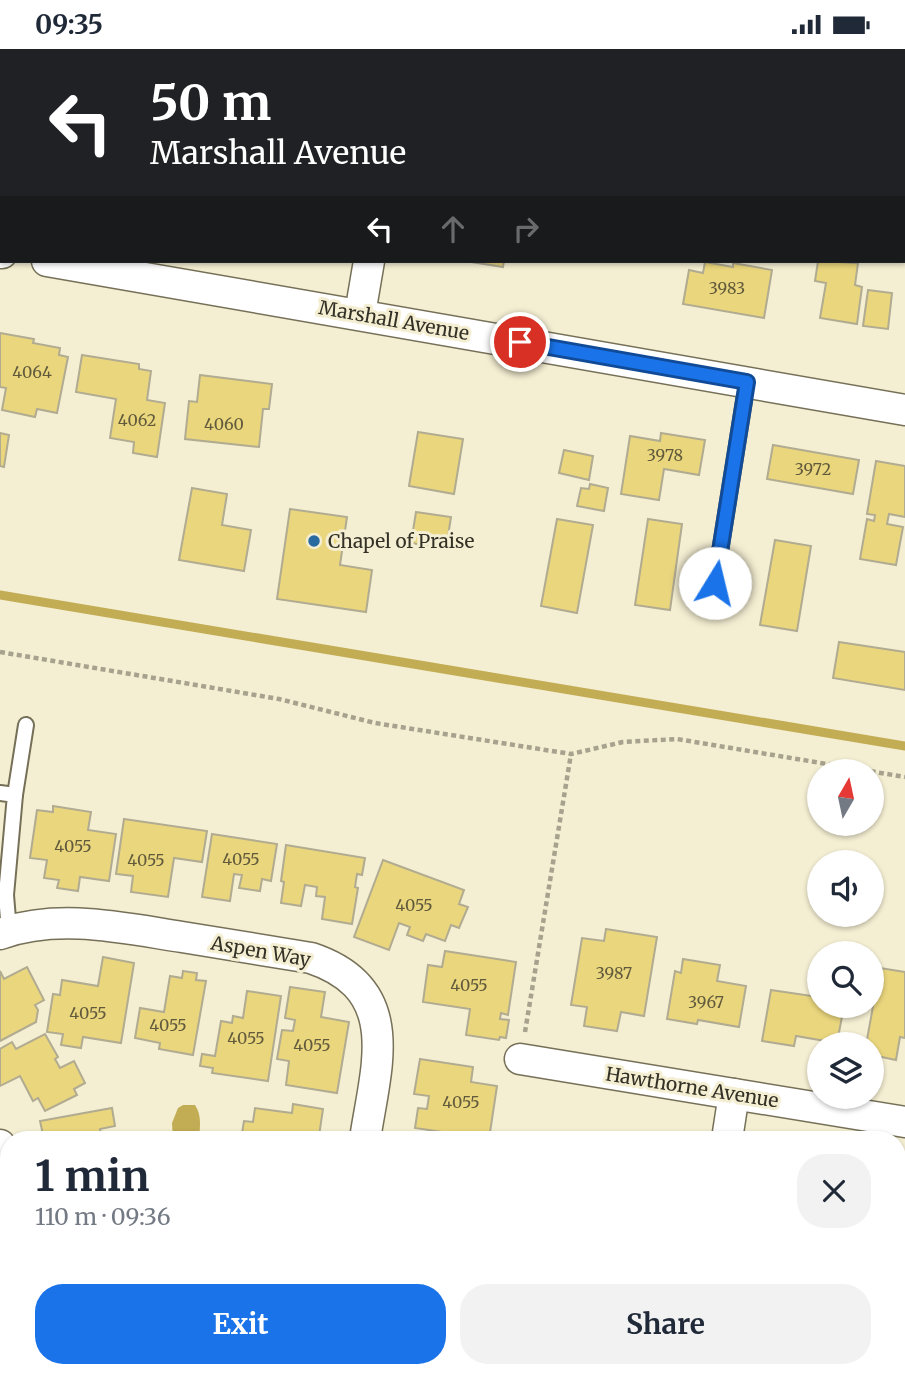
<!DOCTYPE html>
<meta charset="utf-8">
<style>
:root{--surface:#fff;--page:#f2f2f3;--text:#1f2937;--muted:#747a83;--accent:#1a73e8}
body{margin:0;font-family:Merriweather,serif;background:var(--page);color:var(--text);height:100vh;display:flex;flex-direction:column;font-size:26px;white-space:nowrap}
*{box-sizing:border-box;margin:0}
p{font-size:23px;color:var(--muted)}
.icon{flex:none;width:38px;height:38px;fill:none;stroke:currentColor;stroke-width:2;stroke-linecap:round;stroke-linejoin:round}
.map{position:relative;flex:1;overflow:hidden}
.side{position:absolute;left:0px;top:1082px;width:906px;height:247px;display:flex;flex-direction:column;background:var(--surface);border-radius:28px 28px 0 0;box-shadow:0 2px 5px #0004}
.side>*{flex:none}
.hud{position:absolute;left:0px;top:0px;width:906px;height:214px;box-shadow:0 2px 5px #0004;background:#202124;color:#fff;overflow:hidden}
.needle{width:46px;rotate:9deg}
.controls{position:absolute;left:807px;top:710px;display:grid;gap:14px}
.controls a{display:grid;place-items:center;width:77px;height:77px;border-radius:50%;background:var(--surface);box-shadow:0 2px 5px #0004;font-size:35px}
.pin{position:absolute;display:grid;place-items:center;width:60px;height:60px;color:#fff;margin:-30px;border:4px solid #fff;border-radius:50%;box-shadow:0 2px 7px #0007}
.me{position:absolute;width:77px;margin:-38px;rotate:9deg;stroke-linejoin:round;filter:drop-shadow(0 0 5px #0008)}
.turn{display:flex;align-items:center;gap:24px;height:147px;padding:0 35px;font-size:32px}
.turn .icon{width:91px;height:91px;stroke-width:2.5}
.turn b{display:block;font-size:49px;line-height:60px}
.lanes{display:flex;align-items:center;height:66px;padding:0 35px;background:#0003;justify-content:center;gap:35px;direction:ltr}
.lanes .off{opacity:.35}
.round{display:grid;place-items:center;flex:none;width:74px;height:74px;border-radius:28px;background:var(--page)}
.head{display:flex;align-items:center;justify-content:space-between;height:119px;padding:0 35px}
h1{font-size:42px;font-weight:700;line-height:52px}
.button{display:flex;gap:14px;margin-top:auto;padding:14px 35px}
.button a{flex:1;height:80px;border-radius:28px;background:var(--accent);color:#fff;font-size:28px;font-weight:700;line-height:80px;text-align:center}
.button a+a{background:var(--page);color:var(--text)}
.status{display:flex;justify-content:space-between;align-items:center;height:49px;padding:0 35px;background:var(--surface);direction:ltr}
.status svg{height:19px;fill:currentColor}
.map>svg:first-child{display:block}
.water{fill:#c2ad54}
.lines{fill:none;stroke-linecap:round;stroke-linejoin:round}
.stream{stroke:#c2ad54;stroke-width:9}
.building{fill:#ead67d;stroke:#b1ab91;stroke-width:2}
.service-casing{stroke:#767058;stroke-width:18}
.minor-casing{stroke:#767058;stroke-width:33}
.path{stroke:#a6a28d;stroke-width:4.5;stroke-dasharray:5 3.5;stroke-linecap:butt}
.service{stroke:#fff;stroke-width:14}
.minor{stroke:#fff;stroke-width:30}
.route-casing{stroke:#114b97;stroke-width:18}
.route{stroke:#1a73e8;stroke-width:12}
.poi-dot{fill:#296ba1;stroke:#f4eed2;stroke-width:2.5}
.labels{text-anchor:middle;stroke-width:6;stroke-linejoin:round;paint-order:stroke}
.number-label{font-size:16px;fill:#615a3c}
.street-label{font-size:19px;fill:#333126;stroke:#f4eed2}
.poi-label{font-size:19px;fill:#333126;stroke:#f4eed2;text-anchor:start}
</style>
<div class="status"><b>09:35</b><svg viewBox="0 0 49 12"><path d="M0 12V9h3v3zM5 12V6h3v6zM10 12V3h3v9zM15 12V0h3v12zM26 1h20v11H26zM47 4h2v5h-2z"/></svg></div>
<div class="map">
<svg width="905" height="1327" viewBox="0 0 905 1327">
<rect width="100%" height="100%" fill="#f4eed2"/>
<path class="water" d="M183 1056H195C202 1066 200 1079 199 1090H173L172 1074 178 1059Z"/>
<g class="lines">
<polyline class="stream" points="0,546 905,697"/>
</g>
<g class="building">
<polygon points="16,0 74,0 15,2"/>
<polygon points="465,212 504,212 503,218"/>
<polygon points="818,212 858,214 855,236 862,238 857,275 820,269 826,234 815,232"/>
<polygon points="705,213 733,218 733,214 772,221 764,269 683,255 689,221 703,224"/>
<polygon points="868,241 892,244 888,280 863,277"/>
<polygon points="0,284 34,290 33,294 60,299 59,306 68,308 57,364 37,360 35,368 2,361 6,339 0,338"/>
<polygon points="82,306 139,315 139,320 151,322 147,351 165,354 157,408 133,404 134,393 110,389 116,350 76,343"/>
<polygon points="200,326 272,335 269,360 263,360 259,398 185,390 189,352 197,353"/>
<polygon points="418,383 463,390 454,445 409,437"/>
<polygon points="0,384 9,386 4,418 0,417"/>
<polygon points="661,384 705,391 699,426 664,420 659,451 621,445 630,387 660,392"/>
<polygon points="773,396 859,411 853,445 767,430"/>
<polygon points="564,401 593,407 589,431 559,424"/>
<polygon points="876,412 905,417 905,468 889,465 887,475 903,478 896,516 860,510 867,470 874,472 875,466 867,465"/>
<polygon points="590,435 608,439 604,462 577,457 581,439 589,440"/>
<polygon points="192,439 227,445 222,476 251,481 244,522 179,511"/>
<polygon points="290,460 347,468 340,516 372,521 366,563 277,550"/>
<polygon points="416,463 451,468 446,500 411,494"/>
<polygon points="557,470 593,476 577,564 541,557"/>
<polygon points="648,470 682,475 670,561 635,556"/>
<polygon points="775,491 811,497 797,582 760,576"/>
<polygon points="839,593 905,603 905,641 833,629"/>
<polygon points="53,757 91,763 88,781 116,785 109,832 80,828 78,842 57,839 59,831 44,829 47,811 30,809 37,761 53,763"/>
<polygon points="124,770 207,782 202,813 174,809 168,848 131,843 133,827 116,825"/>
<polygon points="212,785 277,795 271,832 262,830 260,842 239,839 242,826 234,825 230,852 202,848"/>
<polygon points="286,796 365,809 362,826 357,825 355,838 358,839 352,875 322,870 325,848 316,847 317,838 305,836 301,857 281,854 284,833 281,832"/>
<polygon points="383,811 464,841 459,855 468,858 459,879 451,876 445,892 426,885 423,892 407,886 410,878 399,874 389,901 354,888"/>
<polygon points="606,880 657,888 644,967 621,963 617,982 584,977 587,958 571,956 582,889 604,892"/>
<polygon points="445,902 516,913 508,966 501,964 500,970 509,971 506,989 500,988 499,991 466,986 470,960 423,953 428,916 442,918"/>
<polygon points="103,908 134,914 121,994 83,988 81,999 61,996 63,985 47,983 53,945 60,946 62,931 98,937"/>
<polygon points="683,910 720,916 717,932 746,937 739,978 698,971 697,975 667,970 675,922 681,924"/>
<polygon points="27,918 44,951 35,956 38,961 36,973 0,992 0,922 4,930"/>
<polygon points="880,919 905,923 905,989 900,988 896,1011 872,1006 872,996 866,996"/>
<polygon points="183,922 197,924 196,931 206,932 193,1006 159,1000 160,994 135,989 140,959 164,963 170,927 182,929"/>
<polygon points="290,938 325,943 321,968 349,973 337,1044 286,1036 289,1012 277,1010 282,981 293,982 295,971 285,969"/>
<polygon points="771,941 819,948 819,957 844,957 837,994 796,987 794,997 762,992"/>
<polygon points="247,942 281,947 268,1032 212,1024 213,1019 200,1017 202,1005 215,1007 221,972 232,974 233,967 243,969"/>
<polygon points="45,985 58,1008 55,1010 60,1019 74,1012 85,1034 74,1040 77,1046 45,1062 38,1049 33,1052 20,1027 0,1037 0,1000 12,993 16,1000"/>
<polygon points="420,1010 473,1018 471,1033 497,1037 489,1090 415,1079 418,1059 427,1060 429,1047 414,1045"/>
<polygon points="293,1055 323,1060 319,1087 302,1085 301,1089 307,1090 241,1090 244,1072 253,1073 255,1059 292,1064"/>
<polygon points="112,1059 115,1077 100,1080 102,1090 44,1090 40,1072"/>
<polygon points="0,1227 9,1273 9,1289 0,1290"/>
<polygon points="145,1320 185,1320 186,1327 146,1327"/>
<polygon points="211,1320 295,1320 294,1327 245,1327 210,1321"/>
<polygon points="370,1320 380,1320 432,1327 369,1327"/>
<polygon points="583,1320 623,1320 622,1327 581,1327"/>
</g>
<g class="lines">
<g class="service-casing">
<g id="service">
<polyline points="715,534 747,333"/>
<polyline points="0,744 15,746 6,846 9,882"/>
<polyline points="15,746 26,676"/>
<polyline points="0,1195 9,1192"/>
</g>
</g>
<g class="minor-casing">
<g id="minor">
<polyline points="402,2 403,0"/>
<polyline points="0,204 2,204"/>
<polyline points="47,212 905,361"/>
<polyline points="360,265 369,212"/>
<path d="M0 885C59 864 123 879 182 888 225 895 268 902 311 909 404 940 376 1017 365 1090"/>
<polyline points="520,1010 905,1073"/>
<polyline points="727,1090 734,1045"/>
<polyline points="0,1096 9,1116"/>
<polyline points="56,1320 56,1327"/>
<polyline points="328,1327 329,1320"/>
<polyline points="688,1327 689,1320"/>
</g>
</g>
<g class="path">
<polyline points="0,603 279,650 375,674 571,705 623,693 677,690 905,728"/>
<polyline points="525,983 571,705"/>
</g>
<use href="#service" class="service"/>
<use href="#minor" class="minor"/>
</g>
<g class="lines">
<g class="route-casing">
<polyline id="route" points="520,293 747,333 715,534"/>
</g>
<use href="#route" class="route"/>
</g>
<circle class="poi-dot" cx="314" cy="492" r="7"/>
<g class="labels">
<g class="number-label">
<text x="727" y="245">3983</text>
<text x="32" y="329">4064</text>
<text x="137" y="377">4062</text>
<text x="224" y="381">4060</text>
<text x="665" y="412">3978</text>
<text x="813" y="426">3972</text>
<text x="73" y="803">4055</text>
<text x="241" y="816">4055</text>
<text x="146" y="817">4055</text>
<text x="414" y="862">4055</text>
<text x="614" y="930">3987</text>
<text x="469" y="942">4055</text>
<text x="706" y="959">3967</text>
<text x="88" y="970">4055</text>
<text x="168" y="982">4055</text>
<text x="246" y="995">4055</text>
<text x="312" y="1002">4055</text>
<text x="461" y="1059">4055</text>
</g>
<g class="street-label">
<text transform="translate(394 271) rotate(10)" y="7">Marshall Avenue</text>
<text transform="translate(261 902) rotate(10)" y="7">Aspen Way</text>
<text transform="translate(692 1038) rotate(9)" y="7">Hawthorne Avenue</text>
</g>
<g class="poi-label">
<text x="328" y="499">Chapel of Praise</text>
</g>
</g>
</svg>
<div class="controls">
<a><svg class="needle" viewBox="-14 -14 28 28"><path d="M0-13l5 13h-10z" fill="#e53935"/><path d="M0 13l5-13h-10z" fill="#747a83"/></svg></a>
<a><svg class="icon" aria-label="sound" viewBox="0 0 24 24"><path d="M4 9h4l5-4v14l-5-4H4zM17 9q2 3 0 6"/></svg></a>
<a><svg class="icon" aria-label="search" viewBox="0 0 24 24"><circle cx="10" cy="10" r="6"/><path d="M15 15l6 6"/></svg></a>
<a><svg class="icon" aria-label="layers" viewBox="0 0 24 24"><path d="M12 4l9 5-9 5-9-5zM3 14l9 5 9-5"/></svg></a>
</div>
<div class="pin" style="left:520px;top:293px;background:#d93025"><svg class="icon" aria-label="arrive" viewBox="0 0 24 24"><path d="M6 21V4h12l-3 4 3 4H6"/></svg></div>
<svg class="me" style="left:715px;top:534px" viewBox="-20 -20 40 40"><circle r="19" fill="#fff"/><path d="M0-13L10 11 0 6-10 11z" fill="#1a73e8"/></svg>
<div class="hud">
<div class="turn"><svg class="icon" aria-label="left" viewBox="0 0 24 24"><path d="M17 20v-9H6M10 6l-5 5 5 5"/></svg><div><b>50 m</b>Marshall Avenue</div></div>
<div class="lanes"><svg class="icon" aria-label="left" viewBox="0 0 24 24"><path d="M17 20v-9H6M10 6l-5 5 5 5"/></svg><svg class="icon off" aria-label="ahead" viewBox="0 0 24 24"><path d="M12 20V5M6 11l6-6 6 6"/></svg><svg class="icon off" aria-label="right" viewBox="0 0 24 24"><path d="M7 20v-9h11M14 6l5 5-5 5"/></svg></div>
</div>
<section class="side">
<div class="head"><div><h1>1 min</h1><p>110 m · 09:36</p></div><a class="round"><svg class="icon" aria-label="close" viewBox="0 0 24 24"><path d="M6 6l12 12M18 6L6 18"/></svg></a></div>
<div class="button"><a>Exit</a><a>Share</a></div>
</section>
</div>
